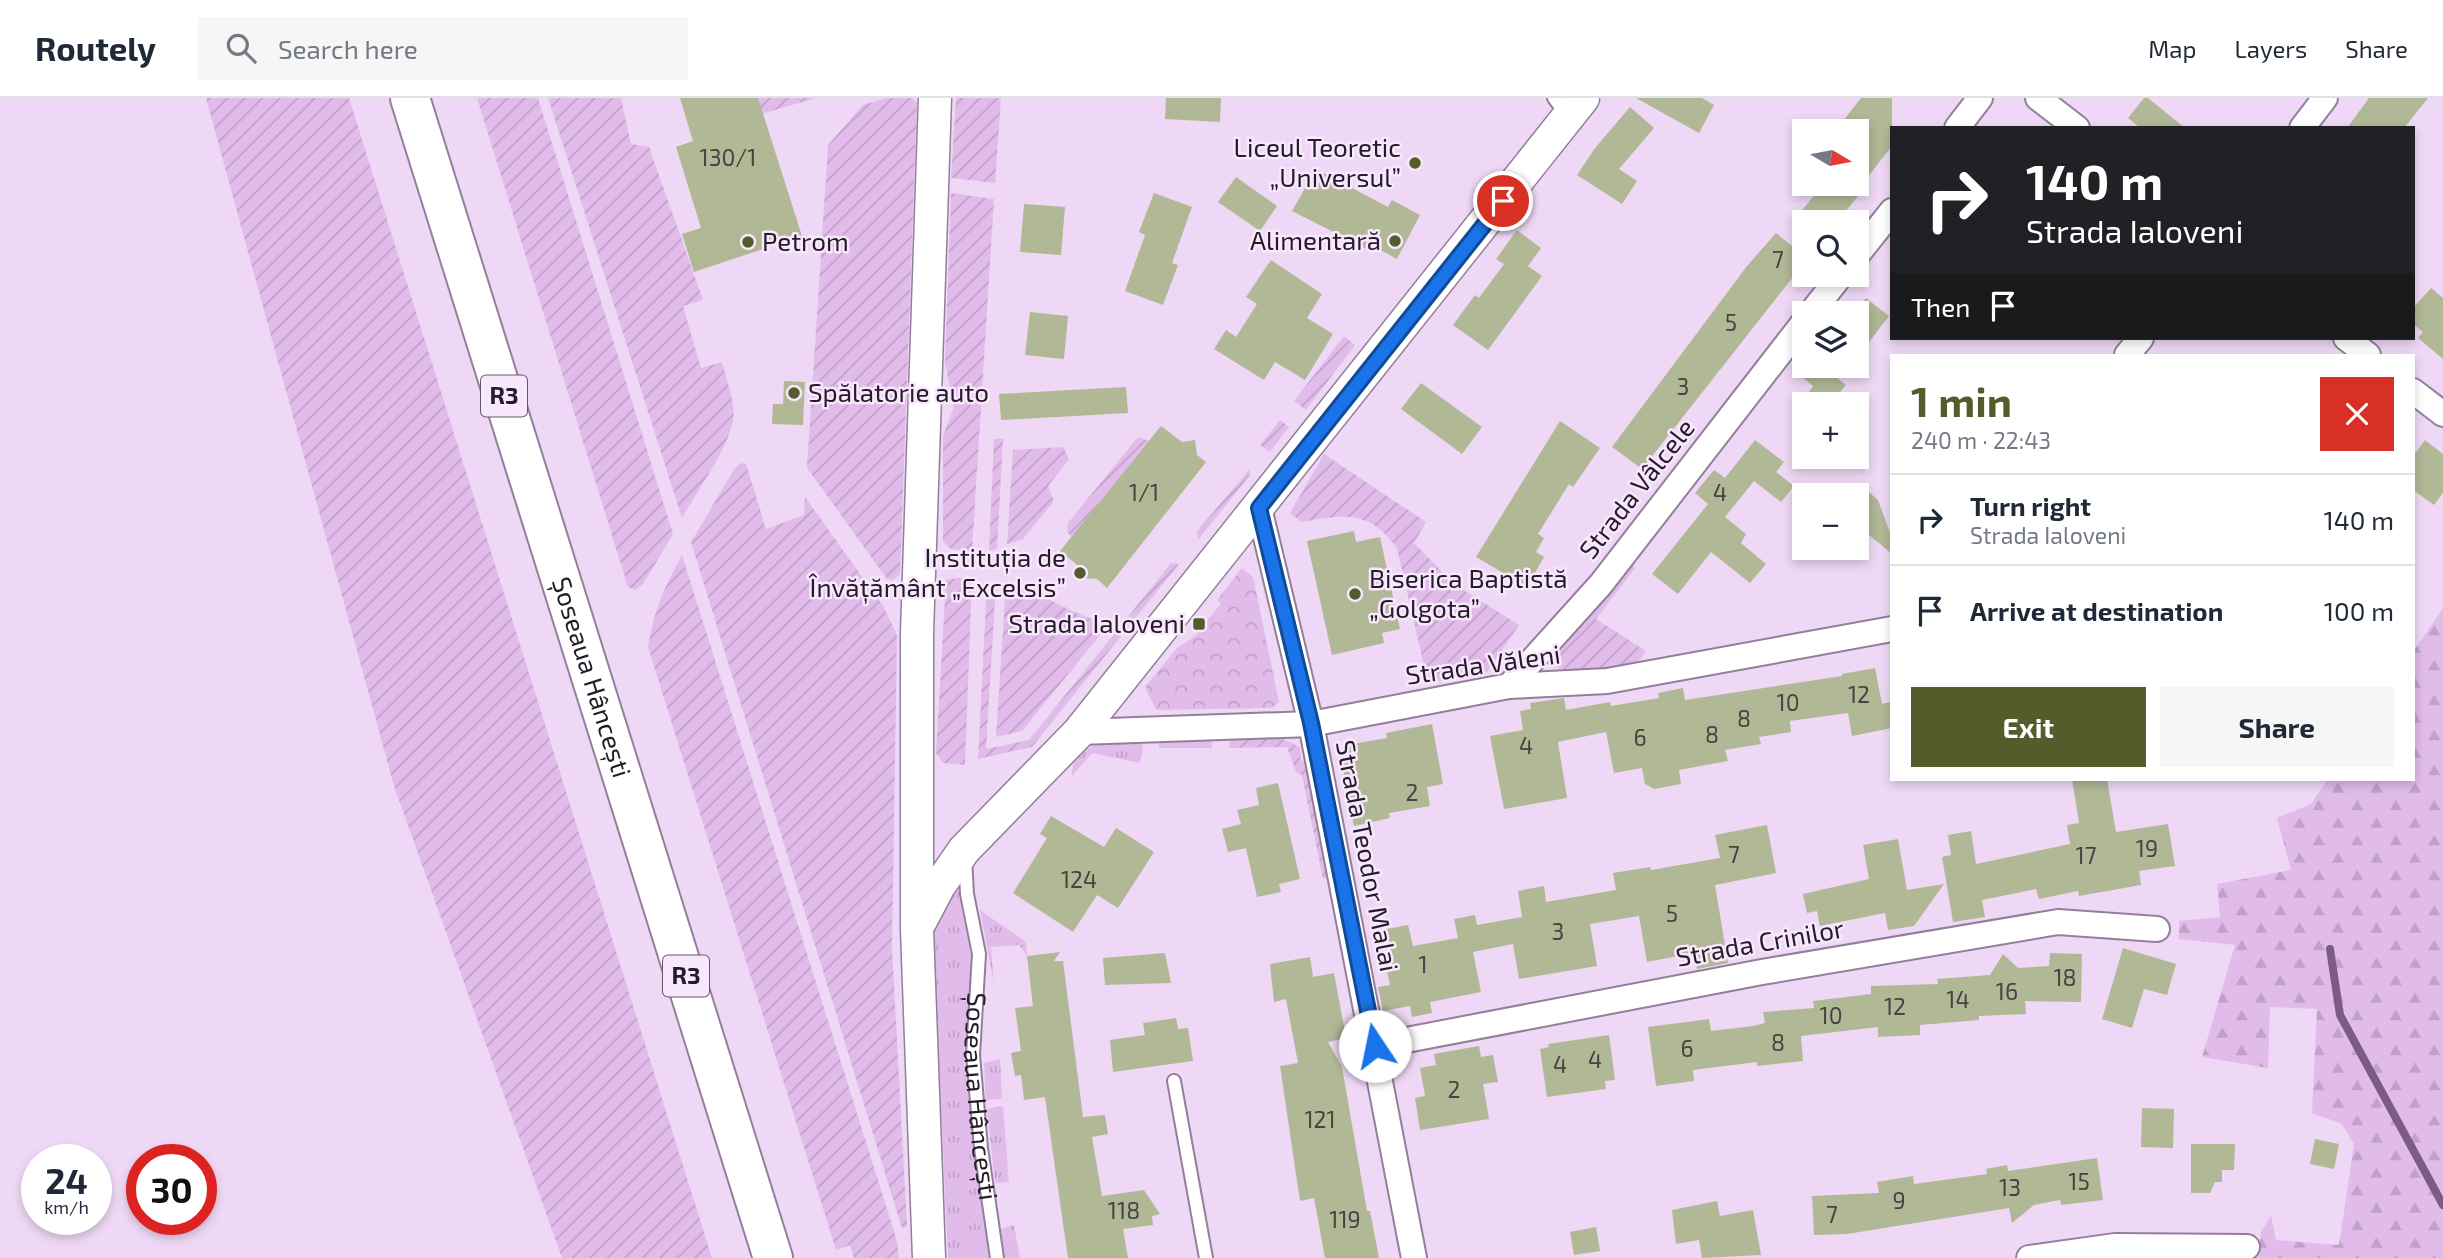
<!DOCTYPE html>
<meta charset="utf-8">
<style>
:root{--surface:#fff;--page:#f6f6f7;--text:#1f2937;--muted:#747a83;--line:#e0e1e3;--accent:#555c2b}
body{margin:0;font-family:"Exo 2",sans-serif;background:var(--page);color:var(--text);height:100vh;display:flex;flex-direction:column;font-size:26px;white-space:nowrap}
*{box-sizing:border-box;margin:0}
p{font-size:23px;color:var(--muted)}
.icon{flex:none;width:38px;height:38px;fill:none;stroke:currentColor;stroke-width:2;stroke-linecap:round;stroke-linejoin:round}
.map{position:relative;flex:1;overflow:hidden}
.sheet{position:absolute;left:1890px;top:256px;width:525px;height:427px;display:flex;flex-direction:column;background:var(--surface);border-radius:0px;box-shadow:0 4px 10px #0003}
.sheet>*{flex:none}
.guide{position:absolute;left:1890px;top:28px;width:525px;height:214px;border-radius:0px;box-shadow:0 4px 10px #0003;background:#202124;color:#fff;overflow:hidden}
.needle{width:46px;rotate:100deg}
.buttons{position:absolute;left:1792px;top:21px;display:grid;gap:14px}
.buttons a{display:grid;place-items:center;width:77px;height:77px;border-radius:0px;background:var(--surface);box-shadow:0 4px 10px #0003;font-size:35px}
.speed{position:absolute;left:21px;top:1046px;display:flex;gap:14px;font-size:35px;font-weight:700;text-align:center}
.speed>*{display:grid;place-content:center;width:91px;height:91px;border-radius:50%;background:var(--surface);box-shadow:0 4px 10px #0003;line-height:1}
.speed small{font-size:18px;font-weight:400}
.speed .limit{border:10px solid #d22;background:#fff;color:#111}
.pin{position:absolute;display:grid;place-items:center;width:60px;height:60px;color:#fff;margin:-30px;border:4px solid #fff;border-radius:50%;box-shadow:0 2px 7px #0007}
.me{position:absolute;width:77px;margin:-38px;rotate:349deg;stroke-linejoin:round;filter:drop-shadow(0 0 5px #0008)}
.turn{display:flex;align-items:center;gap:24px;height:147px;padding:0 21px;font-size:32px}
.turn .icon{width:91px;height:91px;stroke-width:2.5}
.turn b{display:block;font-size:49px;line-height:60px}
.then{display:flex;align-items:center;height:66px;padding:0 21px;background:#0003;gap:14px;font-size:26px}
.round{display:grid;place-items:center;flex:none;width:74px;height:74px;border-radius:0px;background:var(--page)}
.headline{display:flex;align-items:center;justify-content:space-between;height:119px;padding:0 21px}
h1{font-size:42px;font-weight:700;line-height:52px;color:var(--accent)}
.primary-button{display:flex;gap:14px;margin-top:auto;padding:14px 21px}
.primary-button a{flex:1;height:80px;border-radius:0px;background:var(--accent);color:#fff;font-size:28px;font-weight:700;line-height:80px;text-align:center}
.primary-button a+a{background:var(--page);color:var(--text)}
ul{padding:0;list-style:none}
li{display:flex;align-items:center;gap:21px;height:91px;padding:0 21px;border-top:2px solid var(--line)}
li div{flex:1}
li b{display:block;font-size:26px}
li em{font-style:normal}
header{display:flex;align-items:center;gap:42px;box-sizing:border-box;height:98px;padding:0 35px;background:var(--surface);border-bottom:2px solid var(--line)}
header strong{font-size:33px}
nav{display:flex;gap:38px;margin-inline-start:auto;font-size:24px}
.search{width:490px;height:63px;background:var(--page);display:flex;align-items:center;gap:18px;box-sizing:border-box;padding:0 24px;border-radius:0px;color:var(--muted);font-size:26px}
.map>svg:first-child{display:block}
.grass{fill:url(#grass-tufts)}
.forest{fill:url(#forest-firs)}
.park{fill:url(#park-crowns)}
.garden{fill:url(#garden-furrows)}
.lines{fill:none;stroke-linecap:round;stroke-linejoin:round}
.stream{stroke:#7d5b86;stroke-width:8}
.building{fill:#b1b896}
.service-casing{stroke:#947f9a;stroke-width:16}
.minor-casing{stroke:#947f9a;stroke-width:28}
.tertiary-casing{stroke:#947f9a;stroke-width:35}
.trunk-casing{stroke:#947f9a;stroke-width:42}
.service{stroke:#fff;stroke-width:12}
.minor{stroke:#fff;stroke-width:24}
.tertiary{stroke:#fff;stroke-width:32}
.trunk{stroke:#fff;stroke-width:38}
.route-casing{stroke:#114b97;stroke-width:18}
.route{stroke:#1a73e8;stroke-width:12}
.poi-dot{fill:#555c2b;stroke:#f9e7fe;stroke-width:2.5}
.labels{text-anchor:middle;stroke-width:5;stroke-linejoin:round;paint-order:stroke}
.number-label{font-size:23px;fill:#474342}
.shield{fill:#f9e7fe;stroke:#645967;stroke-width:2}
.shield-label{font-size:24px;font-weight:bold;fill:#241c26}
.poi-label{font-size:26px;fill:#241c26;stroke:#f9e7fe;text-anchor:end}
.street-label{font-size:26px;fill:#241c26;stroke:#f9e7fe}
</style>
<header>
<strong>Routely</strong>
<div class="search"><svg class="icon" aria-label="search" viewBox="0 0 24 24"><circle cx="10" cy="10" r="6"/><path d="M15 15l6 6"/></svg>Search here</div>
<nav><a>Map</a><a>Layers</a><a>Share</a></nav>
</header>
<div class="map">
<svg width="2443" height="1160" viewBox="0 0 2443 1160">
<defs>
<pattern id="grass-tufts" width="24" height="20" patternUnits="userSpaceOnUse" patternTransform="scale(1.75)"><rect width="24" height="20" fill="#e1bceb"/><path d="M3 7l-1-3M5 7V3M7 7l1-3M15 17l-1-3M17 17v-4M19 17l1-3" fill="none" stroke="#c1a1c9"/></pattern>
<pattern id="forest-firs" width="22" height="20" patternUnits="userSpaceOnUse" patternTransform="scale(1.75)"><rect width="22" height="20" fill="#e1bceb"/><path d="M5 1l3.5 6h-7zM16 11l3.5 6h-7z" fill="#c1a1c9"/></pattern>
<pattern id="park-crowns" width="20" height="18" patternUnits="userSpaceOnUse" patternTransform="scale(1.75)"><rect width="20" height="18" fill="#e1bceb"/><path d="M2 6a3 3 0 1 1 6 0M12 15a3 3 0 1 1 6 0" fill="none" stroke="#c1a1c9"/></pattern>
<pattern id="garden-furrows" width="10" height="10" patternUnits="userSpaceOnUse" patternTransform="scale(1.75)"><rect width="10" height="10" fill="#e1bceb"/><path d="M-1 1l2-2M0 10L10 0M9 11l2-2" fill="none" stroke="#c1a1c9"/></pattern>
</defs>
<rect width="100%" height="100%" fill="#efd8f5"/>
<g class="grass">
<polygon points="1211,640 1212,650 1159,650 1158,641"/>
<path d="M1105 643 1141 644 1143 651 1140 665 1092 655 1072 678C1071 657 1087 649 1105 643Z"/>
<polygon points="956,779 973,868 964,963 990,1160 948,1160 933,844 939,811"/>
<polygon points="980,812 1026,844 1027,858 1019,847 991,849 994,886"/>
<polygon points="1000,961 1002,1001 986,1002 984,965"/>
<polygon points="1003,1008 1009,1084 995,1085 987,1011"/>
<polygon points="1014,1127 1020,1160 1005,1160 1001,1131"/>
</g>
<polygon class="forest" points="2443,510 2443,1160 2258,1160 2261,1134 2271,1117 2276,1142 2339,1147 2354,1046 2342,1026 2312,1015 2317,911 2270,909 2268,970 2202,959 2235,847 2179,841 2179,823 2220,819 2217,786 2291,772 2277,720 2311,706 2328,681 2413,681 2413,554"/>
<polygon class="park" points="1242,470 1253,479 1279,604 1272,610 1156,612 1145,589 1177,550 1195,538 1221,505 1217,502"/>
<g class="garden">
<polygon points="206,0 349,0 712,1160 562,1160 394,688"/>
<polygon points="477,0 538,0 673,436 643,486 635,492 628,489"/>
<path d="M548 0H621L631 46 649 49 703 202 683 208 701 270 722 264C726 282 736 304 733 323 727 353 697 393 682 420Z"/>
<polygon points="755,0 816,0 761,16"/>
<polygon points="886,0 912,0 917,5 900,476 893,482 887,481 807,370 828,47 863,7"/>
<polygon points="956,0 1001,0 995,85 951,80"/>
<polygon points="951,95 994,101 972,453 951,451 943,444 943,338 954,309 945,265"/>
<polygon points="1344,238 1355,247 1306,312 1294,303"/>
<polygon points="1280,322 1289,329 1270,354 1260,347"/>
<polygon points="1138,339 1149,343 1072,439 1067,434 1068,425"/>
<polygon points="994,341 1003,341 997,451 989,453"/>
<polygon points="1063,349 1069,361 1048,388 1054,403 1022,442 1007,446 1013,352"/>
<path d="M1324 356 1426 424 1414 445 1454 486 1519 527 1487 574 1428 585 1397 450C1370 412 1344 416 1302 424L1290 415Z"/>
<polygon points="741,365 746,366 766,431 804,417 805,399 883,508 897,537 892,850 907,1128 902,1130 691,444 735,370"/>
<polygon points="1250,371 1250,377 1198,442 1197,433"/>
<path d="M682 457 897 1143 899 1160H854L850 1147 836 1152 648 549C653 514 665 488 682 457Z"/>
<path d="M1629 464 1635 470 1596 521 1646 553 1635 568C1607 572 1575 583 1550 565V559Z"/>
<polygon points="1171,465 1179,466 1032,649 978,661 987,485 996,485 986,651 1029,642"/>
<polygon points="958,480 972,480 965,667 943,665 936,655 946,482"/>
<path d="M1006 485C1043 494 1072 518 1109 526L1022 633 996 639Z"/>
<polygon points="1231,639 1280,640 1300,649 1301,663 1306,662 1329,779 1323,781 1302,677 1296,674 1287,649 1229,650"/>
</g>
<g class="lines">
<polyline class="stream" points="2330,851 2340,917 2443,1107"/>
</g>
<g class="building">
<polygon points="680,0 758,0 802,138 694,174 682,136 701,130 676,49 693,43"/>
<polygon points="1166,0 1221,0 1220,24 1165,21"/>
<polygon points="1636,0 1702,0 1714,7 1699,35"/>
<polygon points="1861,0 1892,0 1892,48 1855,95 1858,98 1837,124 1793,124 1823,86 1857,86 1857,33 1835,33"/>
<polygon points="2144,0 2148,0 2185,30 2140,30 2128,20"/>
<polygon points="2369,0 2428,0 2404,30 2347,30"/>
<polygon points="1630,9 1654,30 1619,71 1637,83 1622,106 1577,77 1595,50"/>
<polygon points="1316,71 1388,109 1392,102 1420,117 1397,161 1369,146 1367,151 1292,113"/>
<polygon points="1236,79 1277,108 1260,133 1218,104"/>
<polygon points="1154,95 1192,109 1172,165 1178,167 1163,207 1125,193 1145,137 1139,134"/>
<polygon points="1024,106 1065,109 1061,157 1020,154"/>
<polygon points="1517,132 1541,150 1528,168 1542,178 1488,252 1453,227 1475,197 1479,200 1504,166 1496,161"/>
<polygon points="1776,135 1804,158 1804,165 1642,371 1612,349 1747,168"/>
<polygon points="1271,162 1322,196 1307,220 1333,236 1305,282 1275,264 1264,282 1214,251 1226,232 1236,239 1257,206 1246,199"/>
<polygon points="2431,190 2443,200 2443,261 2418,240 2423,234 2413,226 2413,210"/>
<polygon points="1866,200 1889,218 1857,260 1857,211"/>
<polygon points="1030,214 1068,218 1064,261 1025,257"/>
<polygon points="1811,268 1822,268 1846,287 1830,306 1817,306 1806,298 1813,288 1802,279"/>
<polygon points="784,283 805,284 803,327 772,326 773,306 783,306"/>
<polygon points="1421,285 1482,329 1462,356 1401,311"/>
<polygon points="1126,289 1128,315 1001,322 999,296"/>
<polygon points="1560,323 1600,350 1573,389 1569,386 1538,436 1544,440 1536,454 1544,459 1527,489 1476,459"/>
<polygon points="1161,328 1182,344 1195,342 1197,357 1206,364 1107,490 1097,481 1080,480 1081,470 1060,453"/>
<polygon points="1755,342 1784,364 1776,374 1794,388 1781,404 1754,383 1725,419 1746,436 1741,445 1766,466 1750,485 1711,454 1678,496 1652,476 1708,406 1695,395 1714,372 1725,380"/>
<polygon points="2425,342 2443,356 2443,395 2434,407 2413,392 2413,358"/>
<polygon points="1857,384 1878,402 1892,440 1892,456 1857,427"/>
<polygon points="1354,433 1356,444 1380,439 1400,531 1382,535 1384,545 1332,557 1307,443"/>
<polygon points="1875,570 1882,606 1890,604 1892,630 1852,638 1848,615 1790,623 1791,634 1759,639 1761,646 1725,652 1728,663 1679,672 1681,686 1654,691 1645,686 1642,670 1614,675 1606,634 1558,644 1567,700 1504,711 1490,638 1523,632 1520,613 1531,611 1530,605 1564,600 1566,612 1610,604 1611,608 1659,600 1658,595 1683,590 1685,602 1842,578 1842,576"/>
<polygon points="1432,626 1443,686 1427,689 1430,708 1389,715 1390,720 1354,728 1341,659 1347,647 1387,640 1386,635"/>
<polygon points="2072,681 2107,681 2116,734 2168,726 2175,768 2139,773 2141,787 2079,798 2078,793 2039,801 2036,791 1982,802 1985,819 1953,824 1942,759 1951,757 1948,737 1971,733 1976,766 2070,746 2067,727 2079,725"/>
<polygon points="1278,685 1300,781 1279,786 1281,794 1257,799 1246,750 1228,754 1222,731 1241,726 1237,712 1259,707 1256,690"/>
<polygon points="1051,718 1104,749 1116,730 1154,754 1118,810 1097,797 1073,834 1013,795 1047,740 1040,736"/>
<polygon points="1767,727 1776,775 1715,787 1728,865 1697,871 1694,855 1647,864 1639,818 1590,826 1597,868 1519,881 1513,846 1473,854 1481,894 1430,904 1432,915 1412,919 1410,908 1383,913 1378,889 1390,887 1385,865 1393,863 1387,831 1408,827 1413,848 1458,840 1454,821 1475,817 1477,827 1522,819 1518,793 1544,788 1546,804 1616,792 1613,775 1650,769 1651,772 1720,760 1715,737"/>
<polygon points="1898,741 1907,792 1944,786 1914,828 1888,832 1885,815 1820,828 1817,813 1807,815 1803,796 1869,781 1863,747"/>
<polygon points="2123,850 2176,866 2167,897 2144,891 2132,930 2102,921"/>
<polygon points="1060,854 1054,863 1063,863 1083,1019 1105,1017 1108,1036 1092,1039 1102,1098 1144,1092 1160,1116 1152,1118 1153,1127 1123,1131 1128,1160 1068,1160 1045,999 1024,1002 1021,977 1015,978 1011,955 1021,953 1015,910 1033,908 1027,858"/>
<polygon points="1165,855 1171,885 1105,887 1103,860"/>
<polygon points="2050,855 2082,856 2081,904 2025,903 2026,916 1979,918 1979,922 1920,927 1920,937 1878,939 1878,929 1801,938 1803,963 1757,968 1757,964 1693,972 1694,983 1656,988 1648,929 1709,921 1711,933 1753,928 1765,925 1763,914 1814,910 1813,903 1871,896 1871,888 1938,886 1937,881 1990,877 2003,856 2018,870 2049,868"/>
<polygon points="1310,859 1313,879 1334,875 1346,940 1328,944 1342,969 1367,1113 1370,1113 1379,1160 1325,1160 1314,1100 1300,1103 1280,968 1298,965 1286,901 1274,904 1270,866"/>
<polygon points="1176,920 1178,931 1188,930 1193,963 1113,974 1110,942 1145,937 1143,925"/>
<polygon points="1609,937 1615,982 1605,983 1606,991 1547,999 1540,951 1549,949 1548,946"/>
<polygon points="1479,948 1481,959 1493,957 1498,984 1483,986 1489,1021 1420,1032 1415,1000 1425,998 1420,970 1436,967 1434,956"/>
<polygon points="2142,1010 2174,1011 2173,1050 2141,1049"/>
<polygon points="2315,1041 2339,1046 2334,1071 2310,1066"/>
<polygon points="2191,1046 2235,1046 2234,1072 2222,1072 2222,1084 2215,1084 2210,1095 2191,1095"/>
<polygon points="2097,1060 2103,1102 2061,1107 2060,1102 2034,1107 2012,1125 2009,1110 1847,1136 1814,1137 1812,1098 1879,1095 1877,1084 1913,1078 1914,1086 1987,1076 1986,1071 2007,1067 2008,1073"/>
<polygon points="1717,1103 1720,1118 1753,1112 1761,1157 1702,1160 1699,1142 1676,1146 1672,1112"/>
<polygon points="1596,1129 1600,1153 1574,1157 1570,1134"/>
</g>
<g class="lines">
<g class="service-casing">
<g id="service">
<polyline points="1554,0 1568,19"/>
<path id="s1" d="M965 760 967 796 979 856 973 957 981 1050 997 1160"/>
<polyline points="1174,983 1206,1160"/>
</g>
</g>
<g class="minor-casing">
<g id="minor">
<polyline points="2038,0 2077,30"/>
<polyline points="1957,30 1980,0"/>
<polyline points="2302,30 2325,0"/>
<polyline points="1857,157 1892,113"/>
<polyline points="1811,215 1841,177"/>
<polyline points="2346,240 2368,257"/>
<polyline points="2127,257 2141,240"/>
<polyline points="2413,293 2443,316"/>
<polyline points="1259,410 1311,626 1414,1160"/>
<polyline points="1509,588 1601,486 1804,224"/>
<polyline points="1079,634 1311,626 1509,588 1607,583 1892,531"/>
<polyline points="1375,948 1762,874 2058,824 2157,831"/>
<polyline points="2029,1160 2115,1148 2247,1149"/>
</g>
</g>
<g class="tertiary-casing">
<g id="tertiary">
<polyline points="919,826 939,788 964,752 1079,634 1583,0"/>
<polyline points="929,1160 917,831 917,535 935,0"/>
</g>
</g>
<g class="trunk-casing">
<g id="trunk">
<path id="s2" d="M410 0 773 1160"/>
</g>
</g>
<use href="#service" class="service"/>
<use href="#minor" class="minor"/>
<use href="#tertiary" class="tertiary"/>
<use href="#trunk" class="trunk"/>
</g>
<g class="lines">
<g class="route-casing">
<polyline id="route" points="1375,948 1311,625 1259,410 1503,103"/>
</g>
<use href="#route" class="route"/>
</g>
<g class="poi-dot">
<circle cx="1415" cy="65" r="7"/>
<circle cx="1395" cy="143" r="7"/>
<circle cx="748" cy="144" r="7"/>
<circle cx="794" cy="295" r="7"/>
<circle cx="1080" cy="475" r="7"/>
<circle cx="1355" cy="496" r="7"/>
<rect x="1192" y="519" width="14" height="14" rx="3.5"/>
</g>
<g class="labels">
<g class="number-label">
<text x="728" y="68">130/1</text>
<text x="1778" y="170">7</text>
<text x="1731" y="233">5</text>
<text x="1683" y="297">3</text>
<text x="1144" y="403">1/1</text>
<text x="1720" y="403">4</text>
<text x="1859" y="605">12</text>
<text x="1788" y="613">10</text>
<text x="1744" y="629">8</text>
<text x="1712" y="645">8</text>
<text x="1640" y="648">6</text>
<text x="1526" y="656">4</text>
<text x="1412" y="703">2</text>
<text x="2147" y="759">19</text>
<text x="1734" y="765">7</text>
<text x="2086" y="766">17</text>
<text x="1079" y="790">124</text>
<text x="1672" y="824">5</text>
<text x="1558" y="842">3</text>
<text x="1423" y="875">1</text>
<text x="2065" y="888">18</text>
<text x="2007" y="902">16</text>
<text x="1958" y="910">14</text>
<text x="1895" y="917">12</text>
<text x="1831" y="926">10</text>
<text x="1778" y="953">8</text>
<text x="1687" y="959">6</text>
<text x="1595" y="970">4</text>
<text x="1560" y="975">4</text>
<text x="1454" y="1000">2</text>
<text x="1320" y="1030">121</text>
<text x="2079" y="1092">15</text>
<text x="2010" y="1098">13</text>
<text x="1899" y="1111">9</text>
<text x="1124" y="1121">118</text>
<text x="1832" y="1125">7</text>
<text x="1345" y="1130">119</text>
</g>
<g class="shield">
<rect x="481" y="277.5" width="46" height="41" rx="5"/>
<rect x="663" y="857.5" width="46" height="41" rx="5"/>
</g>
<g class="shield-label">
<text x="504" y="306">R3</text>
<text x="686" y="886">R3</text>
</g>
<g class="poi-label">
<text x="1401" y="59">Liceul Teoretic<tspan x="1401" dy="30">„Universul”</tspan></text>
<text x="1381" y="152">Alimentară</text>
<text x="762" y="153" text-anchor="start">Petrom</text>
<text x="808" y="304" text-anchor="start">Spălatorie auto</text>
<text x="1066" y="469">Instituția de<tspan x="1066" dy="30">Învățământ „Excelsis”</tspan></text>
<text x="1369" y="490" text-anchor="start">Biserica Baptistă<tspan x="1369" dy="30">„Golgota”</tspan></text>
<text x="1185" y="535">Strada Ialoveni</text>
</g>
<g class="street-label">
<text transform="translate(1637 391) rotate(-52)" y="9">Strada Vâlcele</text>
<text transform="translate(1483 567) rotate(-8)" y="9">Strada Văleni</text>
<text dy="9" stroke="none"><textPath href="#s2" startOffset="607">Șoseaua Hâncești</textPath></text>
<text transform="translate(1367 758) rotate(79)" y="9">Strada Teodor Malai</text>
<text transform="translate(1760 845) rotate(-10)" y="9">Strada Crinilor</text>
<text dy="9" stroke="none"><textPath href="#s1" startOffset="240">Șoseaua Hâncești</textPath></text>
</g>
</g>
</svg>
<div class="buttons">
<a><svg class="needle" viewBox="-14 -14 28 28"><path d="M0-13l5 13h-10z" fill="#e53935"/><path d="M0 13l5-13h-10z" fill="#747a83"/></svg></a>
<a><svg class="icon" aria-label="search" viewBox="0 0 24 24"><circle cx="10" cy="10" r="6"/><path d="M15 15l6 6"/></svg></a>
<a><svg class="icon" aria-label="layers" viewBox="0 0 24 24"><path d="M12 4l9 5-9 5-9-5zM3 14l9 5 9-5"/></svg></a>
<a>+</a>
<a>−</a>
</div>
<div class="speed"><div>24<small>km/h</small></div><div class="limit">30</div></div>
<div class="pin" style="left:1503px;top:103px;background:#d93025"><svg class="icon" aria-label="arrive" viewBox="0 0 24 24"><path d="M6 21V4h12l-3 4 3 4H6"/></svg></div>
<svg class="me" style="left:1375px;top:948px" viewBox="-20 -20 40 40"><circle r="19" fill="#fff"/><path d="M0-13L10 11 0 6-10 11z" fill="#1a73e8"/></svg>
<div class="guide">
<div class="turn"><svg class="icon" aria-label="right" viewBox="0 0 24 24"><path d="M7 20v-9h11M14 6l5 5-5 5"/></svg><div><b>140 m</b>Strada Ialoveni</div></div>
<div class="then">Then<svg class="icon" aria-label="arrive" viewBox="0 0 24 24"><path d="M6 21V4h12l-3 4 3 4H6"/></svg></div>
</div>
<section class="sheet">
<div class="headline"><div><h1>1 min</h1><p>240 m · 22:43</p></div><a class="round" style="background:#d93025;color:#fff"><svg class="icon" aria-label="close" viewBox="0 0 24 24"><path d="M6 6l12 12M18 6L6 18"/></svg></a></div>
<ul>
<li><svg class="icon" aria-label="right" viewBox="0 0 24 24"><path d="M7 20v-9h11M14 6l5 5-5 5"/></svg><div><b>Turn right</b><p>Strada Ialoveni</p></div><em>140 m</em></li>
<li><svg class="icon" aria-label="arrive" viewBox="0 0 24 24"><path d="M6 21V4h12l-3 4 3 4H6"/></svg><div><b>Arrive at destination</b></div><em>100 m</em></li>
</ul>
<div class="primary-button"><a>Exit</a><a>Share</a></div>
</section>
</div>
